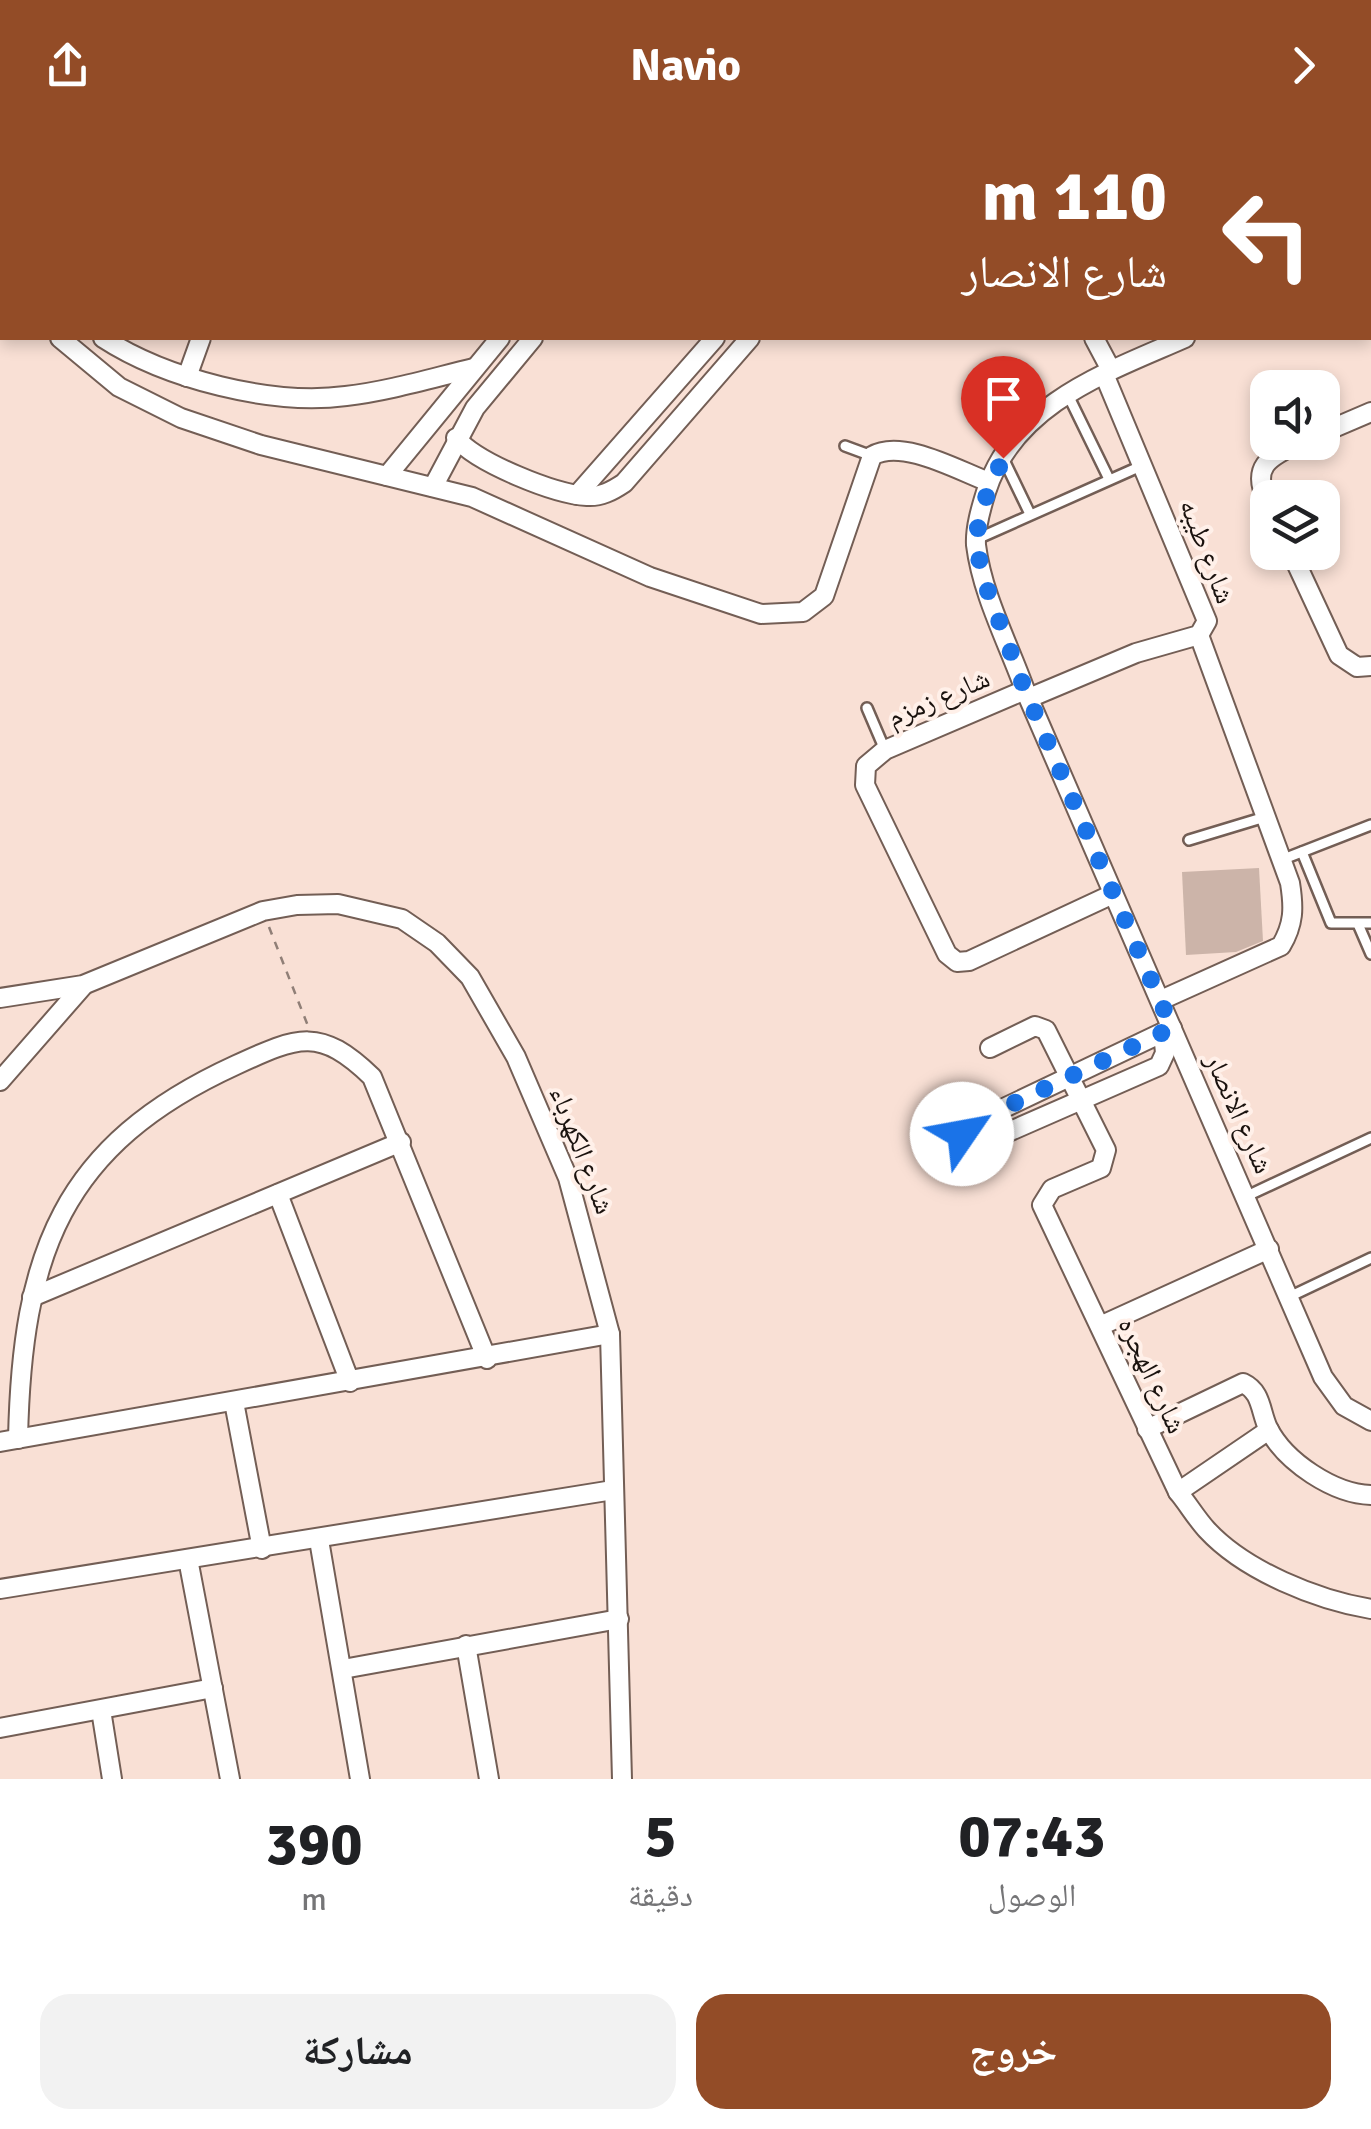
<!DOCTYPE html>
<html lang="ar">
<meta charset="utf-8">
<style>
:root{--surface:#fff;--page:#f2f2f2;--text:#202124;--muted:#757577;--accent:#934c27}
body{margin:0;font-family:Signika,"Noto Naskh Arabic",sans-serif;background:var(--page);color:var(--text);direction:rtl;height:100vh;display:flex;flex-direction:column;font-size:38px;white-space:nowrap}
*{box-sizing:border-box;margin:0}
p{font-size:32px;color:var(--muted)}
.icon{flex:none;width:55px;height:55px;fill:none;stroke:currentColor;stroke-width:2;stroke-linecap:round;stroke-linejoin:round}
.map{position:relative;height:1649px;overflow:hidden;direction:ltr}
.side{display:flex;flex-direction:column;background:var(--surface);flex:1}
.side>*{flex:none}
.banner{position:absolute;left:0px;top:0px;width:1372px;height:210px;box-shadow:0 5px 15px #0003;direction:rtl;background:#934c27;color:#fff;overflow:hidden}
.fabs{position:absolute;left:1250px;top:240px;display:grid;gap:20px}
.fabs a{display:grid;place-items:center;width:90px;height:90px;border-radius:20px;background:var(--surface);box-shadow:0 5px 15px #0003;font-size:50px}
.pin{position:absolute;display:grid;place-items:center;width:85px;height:85px;color:#fff;margin:-102px -42px;border-radius:50% 50% 50% 0;rotate:-45deg;box-shadow:0 0 10px #0007}
.pin .icon{rotate:45deg}
.me{position:absolute;width:110px;margin:-55px;rotate:57deg;stroke-linejoin:round;filter:drop-shadow(0 0 8px #0008)}
.turn{display:flex;align-items:center;gap:35px;height:210px;padding:0 40px;font-size:45px}
.turn .icon{width:130px;height:130px;stroke-width:2.5}
.turn b{display:block;font-size:70px;line-height:85px}
.eta{display:flex;justify-content:space-evenly;align-items:center;height:170px;text-align:center}
.eta b{font-size:60px;font-weight:800;line-height:70px}
.button{display:flex;gap:20px;margin-top:auto;padding:20px 40px}
.button a{flex:1;height:115px;border-radius:30px;background:var(--accent);color:#fff;font-size:40px;font-weight:800;line-height:115px;text-align:center}
.button a+a{background:var(--page);color:var(--text)}
header{display:flex;justify-content:space-between;align-items:center;height:130px;padding:0 40px;background:var(--accent);color:#fff;font-size:45px;font-weight:800}
.map>svg:first-child{display:block}
.building{fill:#ccb4a9}
.lines{fill:none;stroke-linecap:round;stroke-linejoin:round}
.service-casing{stroke:#735e55;stroke-width:14}
.minor-casing{stroke:#735e55;stroke-width:22}
.path{stroke:#907f77;stroke-width:2.5;stroke-dasharray:8 8;stroke-linecap:butt}
.service{stroke:#fff;stroke-width:9}
.minor{stroke:#fff;stroke-width:18}
.route{stroke:#1a73e8;stroke-width:18;stroke-dasharray:0 32.4}
.labels{text-anchor:middle;stroke-width:8;stroke-linejoin:round;paint-order:stroke}
.street-label{font-size:28px;fill:#1a120e;stroke:#fff0e9}
</style>
<header><svg class="icon" aria-label="forward" viewBox="0 0 24 24"><path d="M9 5l7 7-7 7"/></svg>Navio<svg class="icon" aria-label="share" viewBox="0 0 24 24"><path d="M12 15V3M7 8l5-5 5 5M5 13v7h14v-7"/></svg></header>
<div class="map">
<svg width="1371" height="1649" viewBox="0 0 1371 1649">
<rect width="100%" height="100%" fill="#f9e0d5"/>
<polygon class="building" points="1259,738 1263,811 1236,822 1186,825 1182,742"/>
<g class="lines">
<g class="service-casing">
<g id="service">
<polyline points="1067,263 1109,349"/>
<polyline points="845,316 872,326"/>
<polyline points="1003,328 1030,384"/>
<polyline points="977,409 1141,336"/>
<polyline points="867,578 885,620"/>
<polyline points="1189,710 1265,687"/>
<polyline points="1302,722 1331,793 1371,793"/>
<polyline points="1281,730 1371,695"/>
<polyline points="1358,794 1371,824"/>
<polyline points="1247,1066 1371,1008"/>
<polyline points="1289,1167 1371,1128"/>
</g>
</g>
<g class="minor-casing">
<g id="minor">
<polyline points="665,0 668,2"/>
<polyline points="122,2 122,0"/>
<polyline points="270,2 271,0"/>
<polyline points="506,2 509,0"/>
<polyline points="710,2 712,0"/>
<polyline points="896,2 898,0"/>
<polyline points="923,2 925,0"/>
<polyline points="1348,2 1353,0"/>
<polyline points="0,79 2,84"/>
<polyline points="1370,127 1371,126"/>
<polyline points="0,138 2,141"/>
<polyline points="1370,184 1371,186"/>
<path d="M60 208 119 257 181 288 261 315 472 367 650 447 761 484 803 482 824 466 872 326C902 308 959 341 989 352"/>
<path d="M103 208C166 249 272 276 346 266 389 261 432 248 474 238"/>
<polyline points="1094,208 1111,240"/>
<path d="M1185 208C1108 242 1014 273 986 362 981 378 975 398 976 415 982 464 1008 513 1025 560L1323 1247 1344 1276 1371 1291"/>
<polyline points="187,247 201,208"/>
<polyline points="1322,303 1371,282"/>
<path d="M456 308C477 333 554 364 587 366 601 367 612 361 624 353L750 208"/>
<polyline points="387,346 500,208"/>
<polyline points="433,357 475,278 533,208"/>
<polyline points="577,365 715,208"/>
<path d="M1268 373C1250 337 1268 327 1301 312"/>
<polyline points="1291,422 1339,525 1357,537 1371,536"/>
<polyline points="1025,560 885,620 866,636 865,655 947,824 957,832 969,831 1113,764"/>
<polyline points="1029,568 1136,523 1199,505 1207,491 1104,244"/>
<polyline points="0,868 83,855 263,781 297,775 338,774 402,789 437,813 470,847 516,927 568,1048 610,1204 622,1649"/>
<path d="M1161 870 1281 816C1294 794 1294 778 1290 753L1199 505"/>
<polyline points="1163,902 1165,923 1159,936 974,1017 968,1015 962,998 1172,898"/>
<path d="M990 918 1035 896 1046 900 1106 1020 1101 1038 1052 1059 1042 1075 1178 1362C1188 1374 1196 1388 1207 1400 1245 1441 1317 1470 1371 1479"/>
<polyline points="0,951 83,856"/>
<polyline points="278,1064 350,1252"/>
<polyline points="32,1167 401,1012"/>
<polyline points="1100,1196 1269,1119"/>
<polyline points="234,1272 262,1419"/>
<path d="M1147 1299 1243 1253C1262 1262 1260 1281 1268 1298 1285 1332 1334 1364 1371 1365"/>
<path d="M18 1309C22 1124 61 1015 236 935 299 906 320 897 372 947L487 1229"/>
<polyline points="0,1312 610,1204"/>
<polyline points="1178,1362 1269,1300"/>
<polyline points="319,1410 360,1649"/>
<polyline points="188,1429 230,1649"/>
<polyline points="0,1459 613,1360"/>
<polyline points="466,1515 489,1649"/>
<polyline points="343,1539 619,1489"/>
<polyline points="101,1580 112,1649"/>
<polyline points="0,1598 213,1558"/>
</g>
</g>
<polyline class="path" points="269,797 308,896"/>
<use href="#service" class="service"/>
<use href="#minor" class="minor"/>
</g>
<g class="lines">
<polyline class="route" points="962,1004 962,998 1172,898 1025,560 982,445 976,410 981,379 1003,328"/>
</g>
<g class="labels">
<g class="street-label">
<text transform="translate(1208 421) rotate(69)" y="10">شارع طيبه</text>
<text transform="translate(938 567) rotate(-23)" y="10">شارع زمزم</text>
<text transform="translate(1240 983) rotate(66)" y="10">شارع الانصار</text>
<text transform="translate(583 1020) rotate(69)" y="10">شارع الكهرباء</text>
<text transform="translate(1153 1245) rotate(65)" y="10">شارع الهجره</text>
</g>
</g>
</svg>
<div class="fabs">
<a><svg class="icon" aria-label="sound" viewBox="0 0 24 24"><path d="M4 9h4l5-4v14l-5-4H4zM17 9q2 3 0 6"/></svg></a>
<a><svg class="icon" aria-label="layers" viewBox="0 0 24 24"><path d="M12 4l9 5-9 5-9-5zM3 14l9 5 9-5"/></svg></a>
</div>
<div class="pin" style="left:1003px;top:328px;background:#d93025"><svg class="icon" aria-label="arrive" viewBox="0 0 24 24"><path d="M6 21V4h12l-3 4 3 4H6"/></svg></div>
<svg class="me" style="left:962px;top:1004px" viewBox="-20 -20 40 40"><circle r="19" fill="#fff"/><path d="M0-13L10 11 0 6-10 11z" fill="#1a73e8"/></svg>
<div class="banner">
<div class="turn"><svg class="icon" aria-label="left" viewBox="0 0 24 24"><path d="M17 20v-9H6M10 6l-5 5 5 5"/></svg><div><b>110 m</b>شارع الانصار</div></div>
</div>
</div>
<section class="side">
<div class="eta">
<div><b>07:43</b><p>الوصول</p></div>
<div><b>5</b><p>دقيقة</p></div>
<div><b>390</b><p>m</p></div>
</div>
<div class="button"><a>خروج</a><a>مشاركة</a></div>
</section>
